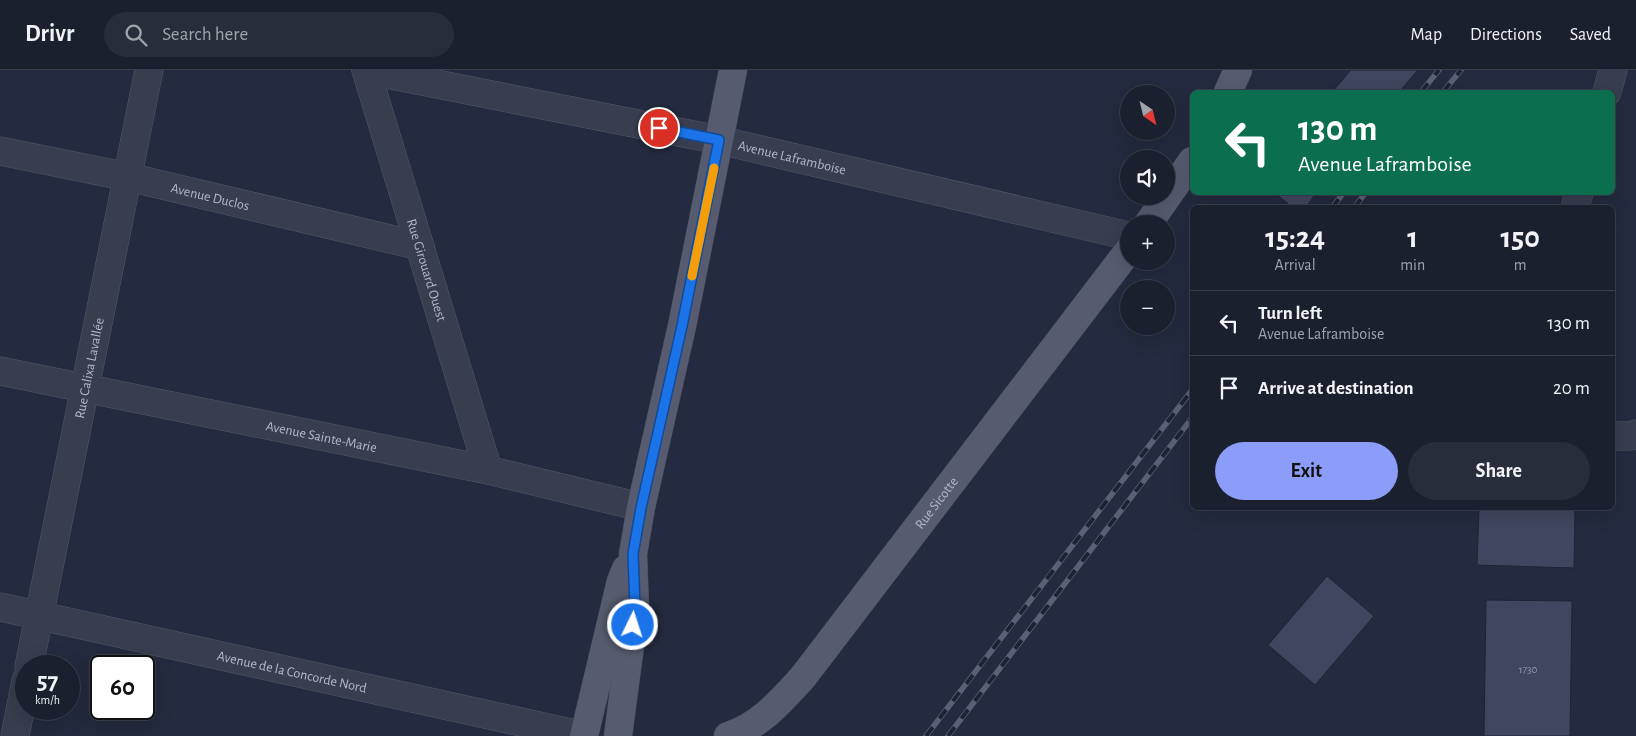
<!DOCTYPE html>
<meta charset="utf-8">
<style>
:root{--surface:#1b202f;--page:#282d3b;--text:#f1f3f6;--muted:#a0a3aa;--line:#393e4b;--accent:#8b9df9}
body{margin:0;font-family:"Alegreya Sans",sans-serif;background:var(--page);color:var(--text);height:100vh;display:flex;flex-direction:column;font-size:19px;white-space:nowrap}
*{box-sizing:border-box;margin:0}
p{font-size:16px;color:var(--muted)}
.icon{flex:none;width:28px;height:28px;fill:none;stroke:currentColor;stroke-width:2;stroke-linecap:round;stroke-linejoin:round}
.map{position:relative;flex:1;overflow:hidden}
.drawer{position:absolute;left:1190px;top:135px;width:425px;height:305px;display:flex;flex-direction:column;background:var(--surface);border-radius:8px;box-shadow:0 5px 20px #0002,0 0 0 1px var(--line)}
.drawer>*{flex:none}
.guide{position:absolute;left:1190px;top:20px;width:425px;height:105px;border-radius:8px;box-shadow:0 5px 20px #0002,0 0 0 1px var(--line);background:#0b6e4f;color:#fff;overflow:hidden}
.needle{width:32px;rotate:145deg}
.controls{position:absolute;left:1120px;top:15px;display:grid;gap:10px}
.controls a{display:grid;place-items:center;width:55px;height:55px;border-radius:50%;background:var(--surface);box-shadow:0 5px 20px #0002,0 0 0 1px var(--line);font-size:25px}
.speed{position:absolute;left:15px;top:585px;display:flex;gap:10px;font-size:25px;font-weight:700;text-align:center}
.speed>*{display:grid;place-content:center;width:65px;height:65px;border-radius:50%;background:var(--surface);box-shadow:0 5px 20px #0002,0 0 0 1px var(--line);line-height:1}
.speed small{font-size:12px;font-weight:400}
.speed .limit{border:2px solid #111;border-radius:8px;background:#fff;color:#111}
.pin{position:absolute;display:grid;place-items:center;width:42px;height:42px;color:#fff;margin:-21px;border:2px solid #fff;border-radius:50%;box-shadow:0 1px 5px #0007}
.me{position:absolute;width:55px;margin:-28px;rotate:4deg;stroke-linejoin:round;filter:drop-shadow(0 0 4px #0008)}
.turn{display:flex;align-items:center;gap:18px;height:105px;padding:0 25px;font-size:22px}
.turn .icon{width:65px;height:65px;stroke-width:2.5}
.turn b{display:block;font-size:35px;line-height:42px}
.eta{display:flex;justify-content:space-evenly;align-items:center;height:85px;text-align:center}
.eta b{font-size:30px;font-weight:700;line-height:35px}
.primary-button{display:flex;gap:10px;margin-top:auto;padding:10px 25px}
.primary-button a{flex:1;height:58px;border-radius:30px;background:var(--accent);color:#111;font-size:20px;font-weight:700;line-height:58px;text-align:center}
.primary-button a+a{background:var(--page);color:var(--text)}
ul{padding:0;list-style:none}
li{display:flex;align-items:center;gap:15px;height:65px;padding:0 25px;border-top:1px solid var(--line)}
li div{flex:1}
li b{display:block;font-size:19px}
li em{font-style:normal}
header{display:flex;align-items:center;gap:30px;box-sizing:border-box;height:70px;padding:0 25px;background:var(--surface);border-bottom:1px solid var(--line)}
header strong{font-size:24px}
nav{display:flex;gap:28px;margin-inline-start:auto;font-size:18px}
.search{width:350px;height:45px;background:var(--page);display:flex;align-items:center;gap:12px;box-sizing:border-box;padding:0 18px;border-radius:28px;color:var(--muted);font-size:19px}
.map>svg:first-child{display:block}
.building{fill:#40465f;stroke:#1f2436}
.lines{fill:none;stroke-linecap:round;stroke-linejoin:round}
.minor-casing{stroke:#53586a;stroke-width:29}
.tertiary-casing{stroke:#53586a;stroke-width:29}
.primary-casing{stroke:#424658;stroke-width:29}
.minor{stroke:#383d4f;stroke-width:28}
.tertiary{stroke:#383d4f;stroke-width:28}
.primary{stroke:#565b6f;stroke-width:28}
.rail-casing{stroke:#5a6076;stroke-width:5.5}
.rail{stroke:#1d2234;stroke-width:4;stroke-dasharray:11;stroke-linecap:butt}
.route-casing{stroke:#114b97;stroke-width:12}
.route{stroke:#1a73e8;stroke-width:9}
.slow{stroke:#f59e0b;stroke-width:9}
.labels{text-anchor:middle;stroke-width:4;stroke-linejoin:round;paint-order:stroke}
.number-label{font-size:11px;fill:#989caf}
.street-label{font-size:14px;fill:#b5b8ca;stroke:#1d2234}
</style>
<header>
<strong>Drivr</strong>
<div class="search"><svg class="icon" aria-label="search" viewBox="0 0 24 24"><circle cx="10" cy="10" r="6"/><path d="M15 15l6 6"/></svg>Search here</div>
<nav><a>Map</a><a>Directions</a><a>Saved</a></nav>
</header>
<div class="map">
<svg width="1636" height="666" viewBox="0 0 1636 666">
<rect width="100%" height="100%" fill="#242a3f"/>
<g class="building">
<polygon points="1351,0 1418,0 1399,22 1332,22"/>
<polygon points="1274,122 1317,122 1305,138 1293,138"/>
<polygon points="1479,438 1575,438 1574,498 1477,495"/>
<polygon points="1327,506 1374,546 1315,615 1268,575"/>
<polygon points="1486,530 1572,531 1570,666 1484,666"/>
</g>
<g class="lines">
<g class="minor-casing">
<g id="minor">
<path id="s1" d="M366 0 488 400"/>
<polyline points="1607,22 1613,0"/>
<path id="s2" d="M0 81 128 107 420 176"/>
<polyline points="1575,138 1579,122"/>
<path id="s3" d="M0 301 488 400 641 437"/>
<polyline points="1612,366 1631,366 1636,364"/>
<path id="s4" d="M29 596 149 0"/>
<polyline points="15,666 26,610"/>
</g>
</g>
<g class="tertiary-casing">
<g id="tertiary">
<path id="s5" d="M366 0 719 70 1129 166"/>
<path id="s6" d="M0 537 584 666"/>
</g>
</g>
<g class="primary-casing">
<g id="primary">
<polyline points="1228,22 1238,0"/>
<polyline points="1148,154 1192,91"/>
<polyline points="584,666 621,511 626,499"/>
<polyline points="618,666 635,538 633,484 641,437 682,256 733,0"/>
<path id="s7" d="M728 666C760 656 781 631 803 607L1129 180"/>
</g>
</g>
<use href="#minor" class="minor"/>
<use href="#tertiary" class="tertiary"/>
<use href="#primary" class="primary"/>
<g class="rail-casing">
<g id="rail">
<polyline points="1421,22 1439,0"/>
<polyline points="1443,22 1461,0"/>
<polyline points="1332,138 1344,122"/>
<polyline points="1354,138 1366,122"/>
<polyline points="926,666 1192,320"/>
<polyline points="948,666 1192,348"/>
</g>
</g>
<use href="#rail" class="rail"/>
</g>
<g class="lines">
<g class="route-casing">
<polyline id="route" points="633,555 635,538 633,484 641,438 682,256 719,70 659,58"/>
</g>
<use href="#route" class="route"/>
<polyline class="slow" points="692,206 714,98"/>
</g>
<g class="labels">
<g class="number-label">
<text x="1528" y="603">1730</text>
</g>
<g class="street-label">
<text dy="5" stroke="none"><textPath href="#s5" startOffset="435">Avenue Laframboise</textPath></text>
<text dy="5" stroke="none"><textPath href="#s2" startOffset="215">Avenue Duclos</textPath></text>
<text dy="5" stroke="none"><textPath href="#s1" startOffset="209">Rue Girouard Ouest</textPath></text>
<text dy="5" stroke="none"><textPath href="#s4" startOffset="304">Rue Calixa Lavallée</textPath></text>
<text dy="5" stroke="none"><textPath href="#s3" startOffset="328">Avenue Sainte-Marie</textPath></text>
<text dy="5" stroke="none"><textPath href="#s7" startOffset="316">Rue Sicotte</textPath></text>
<text dy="5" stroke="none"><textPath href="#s6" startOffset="299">Avenue de la Concorde Nord</textPath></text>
</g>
</g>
</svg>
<div class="controls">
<a><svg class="needle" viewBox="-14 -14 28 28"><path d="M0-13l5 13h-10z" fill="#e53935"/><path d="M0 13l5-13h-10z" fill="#a0a3aa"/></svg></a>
<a><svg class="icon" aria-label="sound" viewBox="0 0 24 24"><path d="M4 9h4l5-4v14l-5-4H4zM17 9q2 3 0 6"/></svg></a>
<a>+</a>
<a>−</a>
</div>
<div class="speed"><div>57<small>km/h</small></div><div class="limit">60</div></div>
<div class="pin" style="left:659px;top:58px;background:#d93025"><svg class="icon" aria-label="arrive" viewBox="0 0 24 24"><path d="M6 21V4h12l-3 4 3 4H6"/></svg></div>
<svg class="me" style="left:633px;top:555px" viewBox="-20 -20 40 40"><circle r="17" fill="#1a73e8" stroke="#fff" stroke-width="3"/><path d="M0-11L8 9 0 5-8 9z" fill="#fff"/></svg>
<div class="guide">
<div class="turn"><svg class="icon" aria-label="left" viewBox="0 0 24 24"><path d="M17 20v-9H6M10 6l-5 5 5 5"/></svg><div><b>130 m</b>Avenue Laframboise</div></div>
</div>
<section class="drawer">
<div class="eta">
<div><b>15:24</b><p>Arrival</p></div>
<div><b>1</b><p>min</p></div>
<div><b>150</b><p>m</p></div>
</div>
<ul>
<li><svg class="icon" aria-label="left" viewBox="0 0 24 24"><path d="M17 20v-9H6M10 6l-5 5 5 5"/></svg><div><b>Turn left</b><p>Avenue Laframboise</p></div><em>130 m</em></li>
<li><svg class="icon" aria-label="arrive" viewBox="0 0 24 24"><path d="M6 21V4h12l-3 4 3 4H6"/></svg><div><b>Arrive at destination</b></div><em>20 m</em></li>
</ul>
<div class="primary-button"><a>Exit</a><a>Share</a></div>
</section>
</div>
